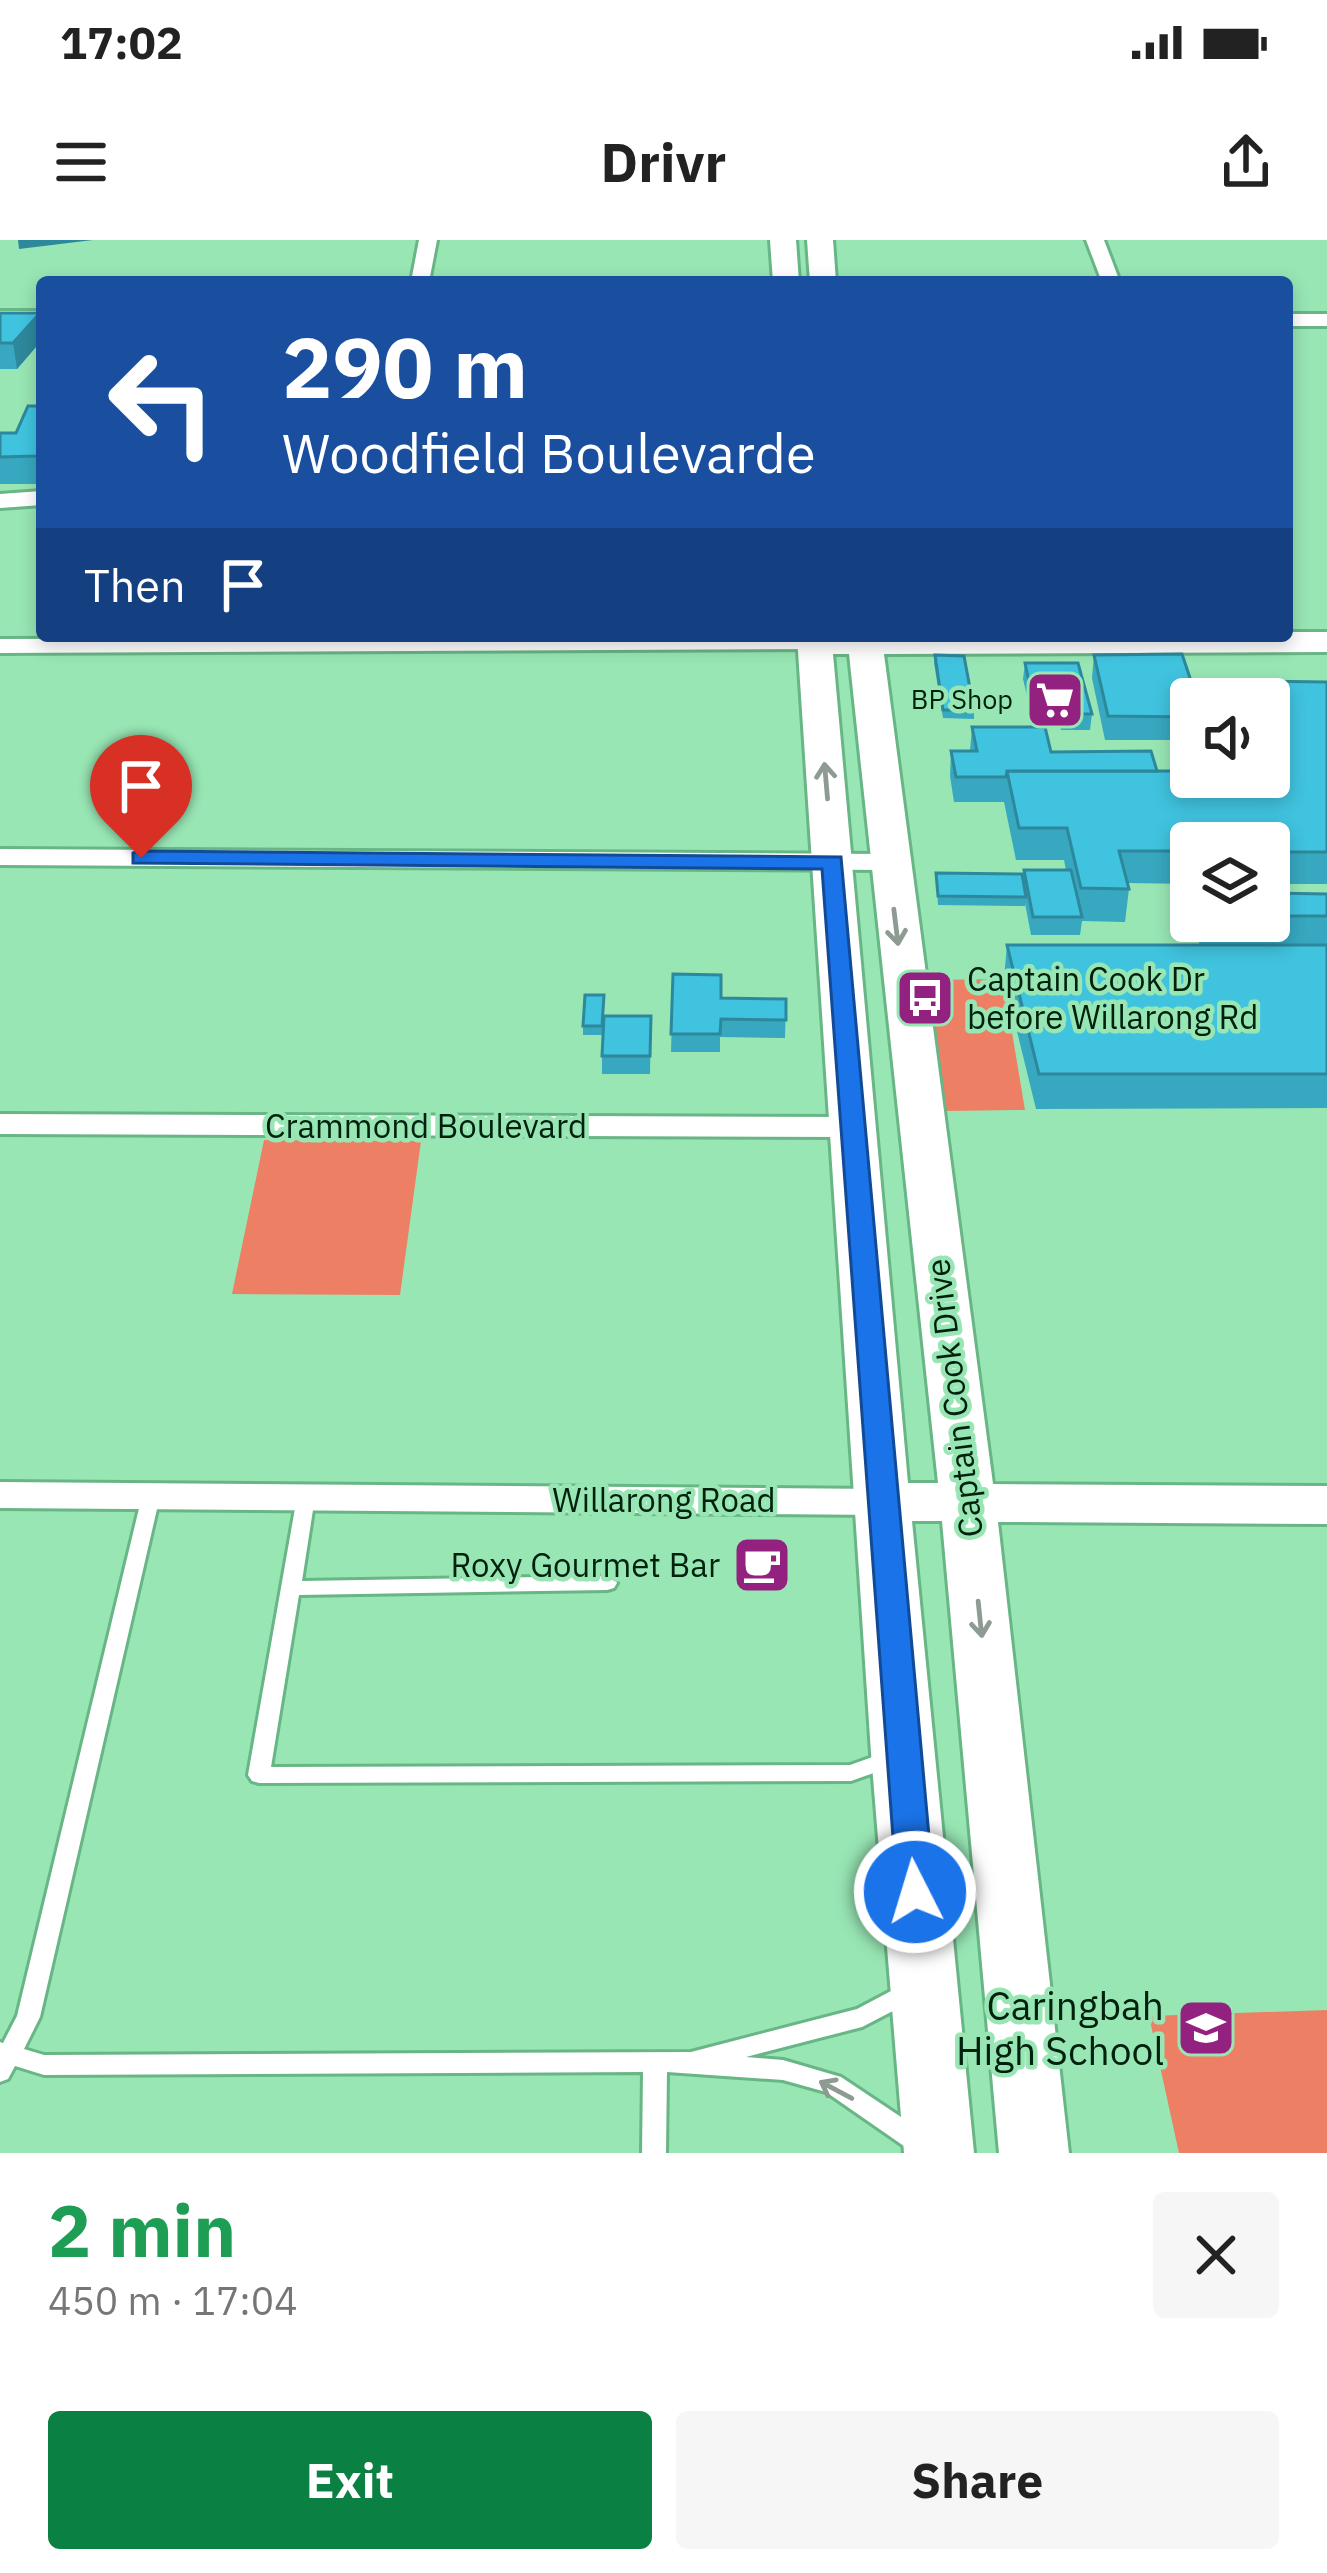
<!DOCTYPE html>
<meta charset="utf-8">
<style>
:root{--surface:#fff;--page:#f6f6f6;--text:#222;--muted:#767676;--accent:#0b8043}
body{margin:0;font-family:"IBM Plex Sans",sans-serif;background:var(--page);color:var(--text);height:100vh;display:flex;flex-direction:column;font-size:45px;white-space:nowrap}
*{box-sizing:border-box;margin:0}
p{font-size:39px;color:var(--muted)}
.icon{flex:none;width:66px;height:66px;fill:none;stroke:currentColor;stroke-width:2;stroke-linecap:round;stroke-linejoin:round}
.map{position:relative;height:1913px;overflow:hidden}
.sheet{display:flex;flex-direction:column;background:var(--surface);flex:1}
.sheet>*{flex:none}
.banner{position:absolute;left:36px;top:36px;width:1257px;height:366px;border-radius:12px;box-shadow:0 6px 18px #0003;background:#1a4fa0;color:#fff;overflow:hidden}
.fabs{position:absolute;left:1170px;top:438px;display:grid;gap:24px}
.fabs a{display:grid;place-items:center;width:120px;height:120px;border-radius:12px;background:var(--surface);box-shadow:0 6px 18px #0003;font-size:60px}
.pin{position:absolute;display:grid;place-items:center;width:102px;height:102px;color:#fff;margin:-123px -51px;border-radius:50% 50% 50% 0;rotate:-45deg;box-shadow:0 0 12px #0007}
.pin .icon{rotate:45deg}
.me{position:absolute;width:132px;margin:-66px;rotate:355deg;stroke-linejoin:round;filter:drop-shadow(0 0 9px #0008)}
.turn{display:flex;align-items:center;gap:42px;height:252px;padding:0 48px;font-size:54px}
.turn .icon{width:156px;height:156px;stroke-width:2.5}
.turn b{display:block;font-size:84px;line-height:102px}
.then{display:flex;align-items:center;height:114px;padding:0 48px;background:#0003;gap:24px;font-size:45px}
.round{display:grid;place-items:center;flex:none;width:126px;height:126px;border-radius:12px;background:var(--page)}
.summary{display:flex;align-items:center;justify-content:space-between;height:204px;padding:0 48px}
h1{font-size:72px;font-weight:700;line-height:90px;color:#1e9e55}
.cta{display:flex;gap:24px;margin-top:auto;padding:24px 48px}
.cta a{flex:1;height:138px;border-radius:12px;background:var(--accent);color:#fff;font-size:48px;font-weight:700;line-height:138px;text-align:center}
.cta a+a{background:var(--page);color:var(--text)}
.status{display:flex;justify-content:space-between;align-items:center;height:84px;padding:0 60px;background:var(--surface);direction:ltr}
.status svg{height:33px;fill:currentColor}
header{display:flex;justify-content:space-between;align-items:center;height:156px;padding:0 48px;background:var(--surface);font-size:54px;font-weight:700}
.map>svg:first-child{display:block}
.green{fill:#ed8064}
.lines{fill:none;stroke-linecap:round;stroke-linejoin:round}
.lane-casing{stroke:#68b585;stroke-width:6}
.street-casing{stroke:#68b585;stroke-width:6}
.secondary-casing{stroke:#68b585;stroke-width:6}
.lane{fill:#fff;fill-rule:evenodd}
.street{fill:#fff;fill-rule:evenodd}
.secondary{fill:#fff;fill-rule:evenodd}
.wall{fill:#37a8c0}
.shaded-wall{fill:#2d889c}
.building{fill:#40c3df;stroke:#2d889c;stroke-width:3}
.oneway{stroke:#8d9b93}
.route{fill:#1a73e8;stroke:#114b97;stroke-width:3}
.labels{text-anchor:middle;stroke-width:9;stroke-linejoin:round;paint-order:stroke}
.far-poi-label{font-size:27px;fill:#01210f;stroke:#98e6b4;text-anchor:end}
.poi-label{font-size:33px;fill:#01210f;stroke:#98e6b4;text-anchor:start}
.street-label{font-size:33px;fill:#01210f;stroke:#98e6b4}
.near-poi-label{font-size:39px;fill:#01210f;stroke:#98e6b4;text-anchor:end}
</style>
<div class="status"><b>17:02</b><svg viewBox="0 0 49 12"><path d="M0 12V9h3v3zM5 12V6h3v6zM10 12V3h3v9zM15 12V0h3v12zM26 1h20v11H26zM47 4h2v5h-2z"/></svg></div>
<header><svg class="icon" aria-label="menu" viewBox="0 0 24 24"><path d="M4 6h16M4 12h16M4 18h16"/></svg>Drivr<svg class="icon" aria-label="share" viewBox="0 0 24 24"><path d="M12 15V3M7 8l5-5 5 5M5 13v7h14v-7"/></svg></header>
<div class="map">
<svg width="1327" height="1913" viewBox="0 0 1327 1913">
<rect width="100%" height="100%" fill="#98e6b4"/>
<g class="green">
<polygon points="1003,739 1025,870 945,871 927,740"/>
<polygon points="264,900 421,901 400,1055 232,1054"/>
<polygon points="1327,1770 1327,1913 1179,1913 1149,1776"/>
</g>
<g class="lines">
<g class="lane-casing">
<g id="lane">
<polygon points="151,1249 158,1251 160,1256 40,1777 24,1809 44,1815 691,1812 857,1769 908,1742 916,1745 919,1752 916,1759 862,1787 746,1817 783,1820 841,1837 943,1905 946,1913 914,1913 826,1852 783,1840 667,1832 666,1913 642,1913 643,1832 44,1835 15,1826 8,1839 0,1842 0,1802 3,1803 17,1776 142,1256 144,1251"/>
<polygon points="306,1250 313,1252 315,1257 302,1341 607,1336 614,1338 617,1343 614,1348 607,1350 299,1355 271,1527 850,1525 892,1510 899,1512 903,1518 899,1524 851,1541 259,1543 252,1541 248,1535 297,1257 299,1252"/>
</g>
</g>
<g class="street-casing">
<g id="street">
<polygon points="419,0 437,0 429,42 411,42"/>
<polygon points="1086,0 1104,0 1120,42 1102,42"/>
<rect x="0" y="71" width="42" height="12"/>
<rect x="1287" y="74" width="40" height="12"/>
<polygon points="42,251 42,265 0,268 0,254"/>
<polygon points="815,397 824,399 824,409 0,413 0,399"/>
<polygon points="0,609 888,614 902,622 888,630 0,625"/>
<polygon points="0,874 853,877 869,887 853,897 0,894"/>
<polygon points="0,1242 883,1249 896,1253 902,1262 896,1271 883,1275 0,1268"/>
</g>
</g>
<g class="secondary-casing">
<g id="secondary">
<polygon points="770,0 796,0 799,42 773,42"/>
<polygon points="807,0 833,0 836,42 810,42"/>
<path d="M1287 392H1327V412L884 414 993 1244 1327 1246V1284L998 1282 1069 1913H999L942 1281H912L974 1913H904L871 1513 797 396H1287ZM833 414H849L938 1243H908Z"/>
</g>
</g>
<use href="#lane" class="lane"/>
<use href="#street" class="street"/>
<use href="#secondary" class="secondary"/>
</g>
<g class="wall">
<polygon points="0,73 42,84 42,100 17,129 0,129"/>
<polygon points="42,166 40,244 0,244 0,193 16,193"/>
<polygon points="935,415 974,470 974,479 943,478 934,423"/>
<polygon points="1094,415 1191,459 1191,500 1105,500 1092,438"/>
<polygon points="1025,423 1092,474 1090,490 1061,490 1059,480 1033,480 1023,439"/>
<polygon points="1247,441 1327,442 1327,644 1269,644 1269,603 1191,603 1191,644 1127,643 1129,649 1125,682 1082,681 1080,695 1031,695 1025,663 1025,666 938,665 936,633 1023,640 1024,630 1066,630 1064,620 1016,620 1004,562 954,562 950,536 951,511 970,511 972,487 1051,512 1157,531 1269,537 1269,459 1245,459"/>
<polygon points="1269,653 1327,654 1327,868 1036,869 1004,738 1007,705 1200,705 1191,686 1192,681 1269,681"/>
<polygon points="673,734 721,758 786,759 785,798 720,797 720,812 671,812"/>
<polygon points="604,755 602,795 583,795 583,786"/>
<polygon points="651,776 650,834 602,834 602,816"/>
</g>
<g class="shaded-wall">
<polygon points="18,0 93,0 19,9"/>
<polygon points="40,73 42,100 17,129 13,103"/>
<polygon points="42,214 42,243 40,244 36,216"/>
</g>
<g class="building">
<polygon points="0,73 40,73 13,103 0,103"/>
<polygon points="28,166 42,166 42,214 36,216 0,217 0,193 16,193"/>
<polygon points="1182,414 1197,459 1191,459 1191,477 1108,476 1094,415"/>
<polygon points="935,415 964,416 974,470 943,470"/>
<polygon points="1025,423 1078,423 1092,474 1063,474 1060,464 1034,464"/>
<polygon points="1247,441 1327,442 1327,612 1269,612 1269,603 1191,603 1191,611 1119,611 1129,649 1081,648 1067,588 1019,588 1007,531 1191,531 1191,537 1269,537 1269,459 1254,459"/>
<polygon points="972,487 1045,487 1051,512 1151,511 1157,531 1007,531 1006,537 956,537 951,511 977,511"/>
<polygon points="1024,630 1071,630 1082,677 1033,677"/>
<polygon points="936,633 1022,634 1026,657 938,656"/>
<polygon points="1269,653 1327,654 1327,676 1269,676"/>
<polygon points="1007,705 1327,705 1327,834 1039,834"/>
<polygon points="673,734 721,735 721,758 786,759 786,780 721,779 720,794 671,794"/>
<polygon points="585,755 604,755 602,786 583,786"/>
<polygon points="604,776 651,776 650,816 602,816"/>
</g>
<defs><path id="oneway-shaft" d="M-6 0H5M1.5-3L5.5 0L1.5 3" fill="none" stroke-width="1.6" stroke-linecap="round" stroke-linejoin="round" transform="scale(3)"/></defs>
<g class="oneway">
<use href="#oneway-shaft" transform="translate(826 541) rotate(-95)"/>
<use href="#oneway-shaft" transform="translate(896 687) rotate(83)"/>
<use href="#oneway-shaft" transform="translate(980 1379) rotate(84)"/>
<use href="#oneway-shaft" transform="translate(836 1850) rotate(-152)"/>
</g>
<polygon class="route" points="141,611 841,617 934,1652 928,1662 915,1666 902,1662 897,1652 822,629 133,623 133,613"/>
<defs>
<g id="supermarket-square" transform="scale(3)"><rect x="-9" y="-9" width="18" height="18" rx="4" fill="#932180" stroke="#98e6b4"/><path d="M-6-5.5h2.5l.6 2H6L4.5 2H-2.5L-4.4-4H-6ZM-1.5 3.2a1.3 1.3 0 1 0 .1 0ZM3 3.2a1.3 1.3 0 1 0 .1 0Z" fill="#fff"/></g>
<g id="bus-square" transform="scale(3)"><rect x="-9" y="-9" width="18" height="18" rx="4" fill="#932180" stroke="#98e6b4"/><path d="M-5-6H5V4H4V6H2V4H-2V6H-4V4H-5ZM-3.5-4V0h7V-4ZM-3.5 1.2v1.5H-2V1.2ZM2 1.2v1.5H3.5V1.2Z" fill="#fff"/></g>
<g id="cafe-square" transform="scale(3)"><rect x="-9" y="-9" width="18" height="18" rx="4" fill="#932180" stroke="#98e6b4"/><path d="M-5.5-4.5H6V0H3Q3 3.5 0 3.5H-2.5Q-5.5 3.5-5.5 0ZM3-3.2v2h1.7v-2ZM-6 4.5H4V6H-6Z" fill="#fff"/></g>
<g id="school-square" transform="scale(3)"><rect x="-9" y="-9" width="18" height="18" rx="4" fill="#932180" stroke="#98e6b4"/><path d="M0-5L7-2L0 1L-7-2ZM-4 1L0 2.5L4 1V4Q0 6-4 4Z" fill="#fff"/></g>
</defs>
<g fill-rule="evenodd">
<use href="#supermarket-square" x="1055" y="460"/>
<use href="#bus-square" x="925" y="758"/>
<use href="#cafe-square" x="762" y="1325"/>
<use href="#school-square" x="1206" y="1788"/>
</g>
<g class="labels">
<g class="far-poi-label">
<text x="1013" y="469">BP Shop</text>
</g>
<g class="poi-label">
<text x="967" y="751">Captain Cook Dr<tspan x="967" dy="38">before Willarong Rd</tspan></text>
<text x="720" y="1337" text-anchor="end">Roxy Gourmet Bar</text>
</g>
<g class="street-label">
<text x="426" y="898">Crammond Boulevard</text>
<text transform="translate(954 1158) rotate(-97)" y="12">Captain Cook Drive</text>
<text x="664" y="1272">Willarong Road</text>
</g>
<g class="near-poi-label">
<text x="1164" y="1780">Caringbah<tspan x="1164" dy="45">High School</tspan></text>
</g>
</g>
</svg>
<div class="fabs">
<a><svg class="icon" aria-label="sound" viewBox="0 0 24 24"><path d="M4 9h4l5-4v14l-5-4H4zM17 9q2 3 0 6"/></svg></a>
<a><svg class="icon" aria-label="layers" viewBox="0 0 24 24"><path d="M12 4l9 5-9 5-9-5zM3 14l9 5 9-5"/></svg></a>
</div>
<div class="pin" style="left:141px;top:618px;background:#d93025"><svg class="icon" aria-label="arrive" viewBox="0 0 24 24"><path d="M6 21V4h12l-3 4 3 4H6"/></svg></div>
<svg class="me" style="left:915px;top:1652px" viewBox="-20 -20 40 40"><circle r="17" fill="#1a73e8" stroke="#fff" stroke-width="3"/><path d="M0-11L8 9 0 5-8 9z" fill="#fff"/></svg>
<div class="banner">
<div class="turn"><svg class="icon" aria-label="left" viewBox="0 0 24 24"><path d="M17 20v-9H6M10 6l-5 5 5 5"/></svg><div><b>290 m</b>Woodfield Boulevarde</div></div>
<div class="then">Then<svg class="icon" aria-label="arrive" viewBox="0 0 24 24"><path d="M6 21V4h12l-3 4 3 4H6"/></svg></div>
</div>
</div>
<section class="sheet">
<div class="summary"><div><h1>2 min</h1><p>450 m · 17:04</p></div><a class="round"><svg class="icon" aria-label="close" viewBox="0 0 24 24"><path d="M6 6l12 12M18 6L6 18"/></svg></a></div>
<div class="cta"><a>Exit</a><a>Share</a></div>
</section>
